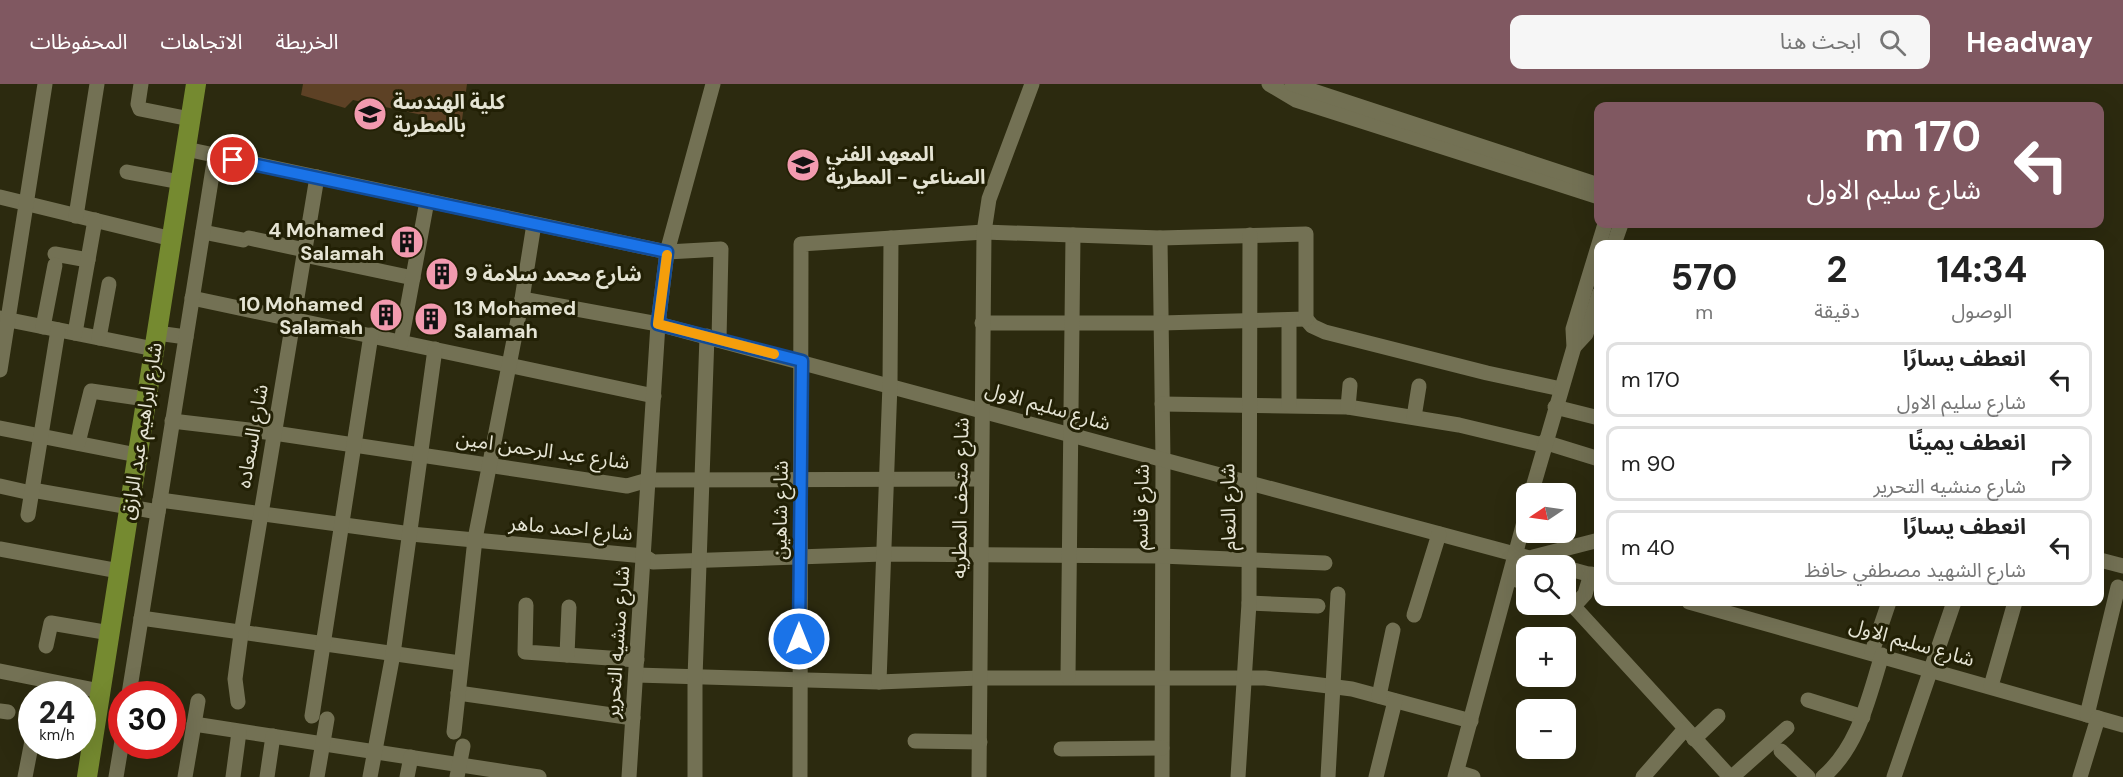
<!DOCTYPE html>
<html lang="ar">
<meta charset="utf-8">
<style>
:root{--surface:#fff;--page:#f6f6f6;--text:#222;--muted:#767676;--line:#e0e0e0;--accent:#805861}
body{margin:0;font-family:"DM Sans","Noto Sans Arabic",sans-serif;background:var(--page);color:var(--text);direction:rtl;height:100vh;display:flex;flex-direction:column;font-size:22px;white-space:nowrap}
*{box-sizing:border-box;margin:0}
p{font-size:20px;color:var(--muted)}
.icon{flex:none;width:33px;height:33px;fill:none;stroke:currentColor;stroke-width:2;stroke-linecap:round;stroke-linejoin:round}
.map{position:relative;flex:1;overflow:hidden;direction:ltr}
.side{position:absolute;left:1594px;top:156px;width:510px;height:366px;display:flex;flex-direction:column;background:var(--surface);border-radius:12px;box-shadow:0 6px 24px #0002;direction:rtl}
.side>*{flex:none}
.top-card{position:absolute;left:1594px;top:18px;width:510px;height:126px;border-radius:12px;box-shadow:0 6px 24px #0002;direction:rtl;background:#805861;color:#fff;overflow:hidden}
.needle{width:39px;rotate:257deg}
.controls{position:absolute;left:1516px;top:399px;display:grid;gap:12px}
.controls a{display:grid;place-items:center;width:60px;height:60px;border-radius:12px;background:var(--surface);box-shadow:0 6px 24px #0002;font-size:30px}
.speed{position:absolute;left:18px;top:597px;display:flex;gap:12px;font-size:30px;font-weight:700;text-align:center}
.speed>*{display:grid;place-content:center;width:78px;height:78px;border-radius:50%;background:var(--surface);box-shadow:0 6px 24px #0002;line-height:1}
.speed small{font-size:15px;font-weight:400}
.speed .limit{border:9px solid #d22;background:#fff;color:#111}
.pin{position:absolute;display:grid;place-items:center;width:51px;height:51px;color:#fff;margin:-26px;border:3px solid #fff;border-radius:50%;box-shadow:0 2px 6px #0007}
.me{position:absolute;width:66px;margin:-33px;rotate:0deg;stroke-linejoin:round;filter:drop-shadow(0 0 4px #0008)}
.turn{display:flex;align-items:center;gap:21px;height:126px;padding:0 24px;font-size:27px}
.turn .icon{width:78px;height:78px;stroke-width:2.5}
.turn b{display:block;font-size:42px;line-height:51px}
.eta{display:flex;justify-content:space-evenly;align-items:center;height:102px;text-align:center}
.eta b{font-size:36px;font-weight:700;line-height:42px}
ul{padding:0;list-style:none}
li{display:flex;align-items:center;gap:18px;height:75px;margin:0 12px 9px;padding:0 12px;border:3px solid var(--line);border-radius:12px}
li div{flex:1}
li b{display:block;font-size:22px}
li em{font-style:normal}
header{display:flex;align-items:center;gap:36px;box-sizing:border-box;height:84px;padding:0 30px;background:var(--accent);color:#fff}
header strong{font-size:28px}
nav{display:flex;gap:33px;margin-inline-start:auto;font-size:21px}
.search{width:420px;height:54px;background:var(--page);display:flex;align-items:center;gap:15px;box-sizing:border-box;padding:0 21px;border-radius:12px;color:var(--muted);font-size:22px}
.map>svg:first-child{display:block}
.green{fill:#5d4125}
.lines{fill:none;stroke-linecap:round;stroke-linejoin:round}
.minor{stroke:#737154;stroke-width:15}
.major{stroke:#758a30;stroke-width:20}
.route-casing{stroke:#114b97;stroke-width:15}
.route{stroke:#1a73e8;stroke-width:10}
.slow{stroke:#f59e0b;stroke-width:10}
.labels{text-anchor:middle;stroke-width:6;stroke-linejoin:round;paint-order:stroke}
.poi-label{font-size:20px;font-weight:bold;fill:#e5e4d4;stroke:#222005;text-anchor:start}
.street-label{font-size:20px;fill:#e5e4d4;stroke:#222005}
</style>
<header>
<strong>Headway</strong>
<div class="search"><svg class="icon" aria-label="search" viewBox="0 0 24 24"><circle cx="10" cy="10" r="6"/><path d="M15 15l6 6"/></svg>ابحث هنا</div>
<nav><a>الخريطة</a><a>الاتجاهات</a><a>المحفوظات</a></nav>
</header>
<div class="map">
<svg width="2123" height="693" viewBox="0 0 2123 693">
<rect width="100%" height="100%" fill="#2c2a0f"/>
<polygon class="green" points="303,0 467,0 460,50 433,44 422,31 353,16 345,24 301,11"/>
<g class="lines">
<g class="minor">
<polyline points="141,0 138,20 140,25 190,35"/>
<polyline points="1269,0 1296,16 1599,113"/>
<polyline points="1292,0 1599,101"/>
<polyline points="186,65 667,168 721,165 719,256"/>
<polyline points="127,88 180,98"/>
<polyline points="0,113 172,155"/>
<polyline points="76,132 97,0"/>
<polyline points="203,148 243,156"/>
<polyline points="249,154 305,166"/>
<polyline points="1160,154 1163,377 1162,693"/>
<polyline points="1614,160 1621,140"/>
<polyline points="55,170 88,176"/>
<polyline points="304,171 413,194"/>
<polyline points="192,214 654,312"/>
<polyline points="522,215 658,240 1559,482"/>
<polyline points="0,234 154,265"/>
<polyline points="1306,235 1312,242 1325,248 1487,289 1561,305"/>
<polyline points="982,239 1161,239 1306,235"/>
<polyline points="43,243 55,181"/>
<polyline points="75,249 95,136"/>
<polyline points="157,249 186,253"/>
<polyline points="99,254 109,200"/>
<polyline points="401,258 427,117"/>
<polyline points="1574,263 1586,250 1599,210"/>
<polyline points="0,286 45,0"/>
<polyline points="1162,320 1348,323 1459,341 1543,361"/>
<polyline points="1289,321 1289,236"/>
<polyline points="1348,323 1350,301"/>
<polyline points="1555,323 1599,334"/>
<polyline points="1414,333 1419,302"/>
<polyline points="172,337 274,349 627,402 648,396 981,395"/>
<polyline points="0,344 137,371"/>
<polyline points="1544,358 1599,375"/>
<polyline points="78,359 91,307 146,315"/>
<polyline points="0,402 31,409"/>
<polyline points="32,406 158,428"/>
<polyline points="1531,410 1574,263 1573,245 1605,140"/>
<polyline points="160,416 411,450 644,472 653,478 883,470 1161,472 1325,479"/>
<polyline points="28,431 58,246"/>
<polyline points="0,465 119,487"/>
<polyline points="1533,473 1599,456"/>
<polyline points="2100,476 2123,482"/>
<polyline points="1566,484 1599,493"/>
<polyline points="1510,494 1527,499"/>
<polyline points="1566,514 1730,693"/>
<polyline points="1689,518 2123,641"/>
<polyline points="1249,519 1318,522"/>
<polyline points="526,521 525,568 637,576"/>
<polyline points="1575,521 1585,510 1591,490"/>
<polyline points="1414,531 1439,450"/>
<polyline points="141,534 460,579"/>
<polyline points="46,562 51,539 110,549"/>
<polyline points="1872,568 1889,518"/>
<polyline points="567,571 569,523"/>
<polyline points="0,587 100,607"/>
<polyline points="636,591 879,598 979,594 1265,594 1352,605 1471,637"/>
<polyline points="1068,593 1073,151"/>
<polyline points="879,598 890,300 891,154"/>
<polyline points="1991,602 2015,518"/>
<polyline points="458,609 633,634"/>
<polyline points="129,610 215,72"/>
<polyline points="1379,612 1393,546"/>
<polyline points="1808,616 1863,633"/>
<polyline points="238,618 235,595 241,550 317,93"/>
<polyline points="0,627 8,628"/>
<polyline points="2087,631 2118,503"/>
<polyline points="312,632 371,251"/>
<polyline points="194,640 539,693"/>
<polyline points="454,648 475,455 522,215 534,140"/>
<polyline points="1694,655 1718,632"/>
<polyline points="915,657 980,658"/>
<polyline points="1061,665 1162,664"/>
<polyline points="1781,667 1808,693"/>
<polyline points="1457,688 1473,693"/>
<polyline points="25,693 32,657"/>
<polyline points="116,693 122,657"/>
<polyline points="185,693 198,617"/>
<polyline points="233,693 239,648"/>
<polyline points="267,693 273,652"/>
<polyline points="317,693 327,635"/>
<polyline points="370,693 393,570 435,265"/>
<polyline points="407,693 411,673"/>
<polyline points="457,693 463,662"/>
<polyline points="629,693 658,240 667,168 713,0"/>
<polyline points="695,693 695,594 707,252"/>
<polyline points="800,693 801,160 984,148 1160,154 1306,150 1306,235"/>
<polyline points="979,693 984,148 989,115 1032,0"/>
<polyline points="1238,693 1249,519 1250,151"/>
<polyline points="1328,693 1338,510"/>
<polyline points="1376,693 1395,617"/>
<polyline points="1455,693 1527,427"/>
<polyline points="1643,693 1685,645"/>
<polyline points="1732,693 1787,644"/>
<path d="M1823 693C1859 662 1868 615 1882 571"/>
<polyline points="1894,693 1954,518"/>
<polyline points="2080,693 2098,634"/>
</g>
<polyline class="major" points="87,693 196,0"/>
</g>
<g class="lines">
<g class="route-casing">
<polyline id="route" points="233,76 667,168 658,240 802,277 799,555"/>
</g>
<use href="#route" class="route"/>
<polyline class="slow" points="667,171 658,240 774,270"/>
</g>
<defs>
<g id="university-disc" transform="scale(1.725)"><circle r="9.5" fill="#f29aaf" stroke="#222005"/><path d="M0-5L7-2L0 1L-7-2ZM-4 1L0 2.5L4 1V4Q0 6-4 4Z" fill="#111"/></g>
<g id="building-disc" transform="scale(1.725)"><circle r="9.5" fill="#f29aaf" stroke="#222005"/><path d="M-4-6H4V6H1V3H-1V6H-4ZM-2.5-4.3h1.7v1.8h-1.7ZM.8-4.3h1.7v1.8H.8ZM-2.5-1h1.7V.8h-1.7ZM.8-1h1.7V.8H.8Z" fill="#111"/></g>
</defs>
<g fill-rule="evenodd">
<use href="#university-disc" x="370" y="30"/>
<use href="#university-disc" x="803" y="81"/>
<use href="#building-disc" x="407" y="158"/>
<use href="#building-disc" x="442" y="190"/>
<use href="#building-disc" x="386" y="231"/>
<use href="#building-disc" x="431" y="235"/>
</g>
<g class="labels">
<g class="poi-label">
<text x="393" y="25">كلية الهندسة<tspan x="393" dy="23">بالمطرية</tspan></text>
<text x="826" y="77">المعهد الفني<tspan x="826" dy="23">الصناعي - المطرية</tspan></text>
<text x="384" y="153" text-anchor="end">4 Mohamed<tspan x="384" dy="23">Salamah</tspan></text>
<text x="465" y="197">9 شارع محمد سلامة</text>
<text x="363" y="227" text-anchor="end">10 Mohamed<tspan x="363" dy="23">Salamah</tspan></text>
<text x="454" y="231">13 Mohamed<tspan x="454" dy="23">Salamah</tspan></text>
</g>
<g class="street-label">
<text transform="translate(1048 322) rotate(16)" y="7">شارع سليم الاول</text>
<text transform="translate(141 347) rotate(-81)" y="7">شارع ابراهيم عبد الرازق</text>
<text transform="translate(252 352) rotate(-80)" y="7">شارع السعاده</text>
<text transform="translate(543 366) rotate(8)" y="7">شارع عبد الرحمن امين</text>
<text transform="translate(960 414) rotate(-89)" y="7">شارع متحف المطريه</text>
<text transform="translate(1141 423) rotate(-89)" y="7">شارع قاسم</text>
<text transform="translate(1228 423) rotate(-91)" y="7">شارع النعام</text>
<text transform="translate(780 426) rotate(-89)" y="7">شارع شاهين</text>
<text transform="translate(571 444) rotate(5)" y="7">شارع احمد ماهر</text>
<text transform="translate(617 558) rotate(-86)" y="7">شارع منشيه التحرير</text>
<text transform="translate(1912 558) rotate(16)" y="7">شارع سليم الاول</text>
</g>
</g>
</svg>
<div class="controls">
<a><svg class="needle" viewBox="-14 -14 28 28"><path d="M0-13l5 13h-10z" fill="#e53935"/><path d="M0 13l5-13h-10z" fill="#767676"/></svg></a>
<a><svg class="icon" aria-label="search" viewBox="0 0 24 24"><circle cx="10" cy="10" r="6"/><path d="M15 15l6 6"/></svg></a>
<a>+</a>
<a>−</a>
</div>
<div class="speed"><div>24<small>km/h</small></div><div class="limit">30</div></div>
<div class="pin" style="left:233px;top:76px;background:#d93025"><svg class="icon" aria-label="arrive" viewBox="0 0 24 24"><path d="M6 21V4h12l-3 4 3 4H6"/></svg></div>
<svg class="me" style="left:799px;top:555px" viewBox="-20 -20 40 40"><circle r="17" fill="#1a73e8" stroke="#fff" stroke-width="3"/><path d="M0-11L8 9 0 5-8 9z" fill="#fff"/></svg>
<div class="top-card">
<div class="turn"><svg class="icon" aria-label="left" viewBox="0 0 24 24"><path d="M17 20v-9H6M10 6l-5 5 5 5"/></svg><div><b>170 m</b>شارع سليم الاول</div></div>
</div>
<section class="side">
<div class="eta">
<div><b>14:34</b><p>الوصول</p></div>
<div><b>2</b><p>دقيقة</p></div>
<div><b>570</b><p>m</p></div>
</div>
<ul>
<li><svg class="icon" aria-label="left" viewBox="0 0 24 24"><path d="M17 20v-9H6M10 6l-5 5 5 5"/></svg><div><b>انعطف يسارًا</b><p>شارع سليم الاول</p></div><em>170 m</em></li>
<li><svg class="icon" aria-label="right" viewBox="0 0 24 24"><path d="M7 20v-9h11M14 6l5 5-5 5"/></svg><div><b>انعطف يمينًا</b><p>شارع منشيه التحرير</p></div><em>90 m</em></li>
<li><svg class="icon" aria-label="left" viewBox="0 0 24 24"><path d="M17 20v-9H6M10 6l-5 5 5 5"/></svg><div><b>انعطف يسارًا</b><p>شارع الشهيد مصطفي حافظ</p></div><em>40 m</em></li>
</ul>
</section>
</div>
